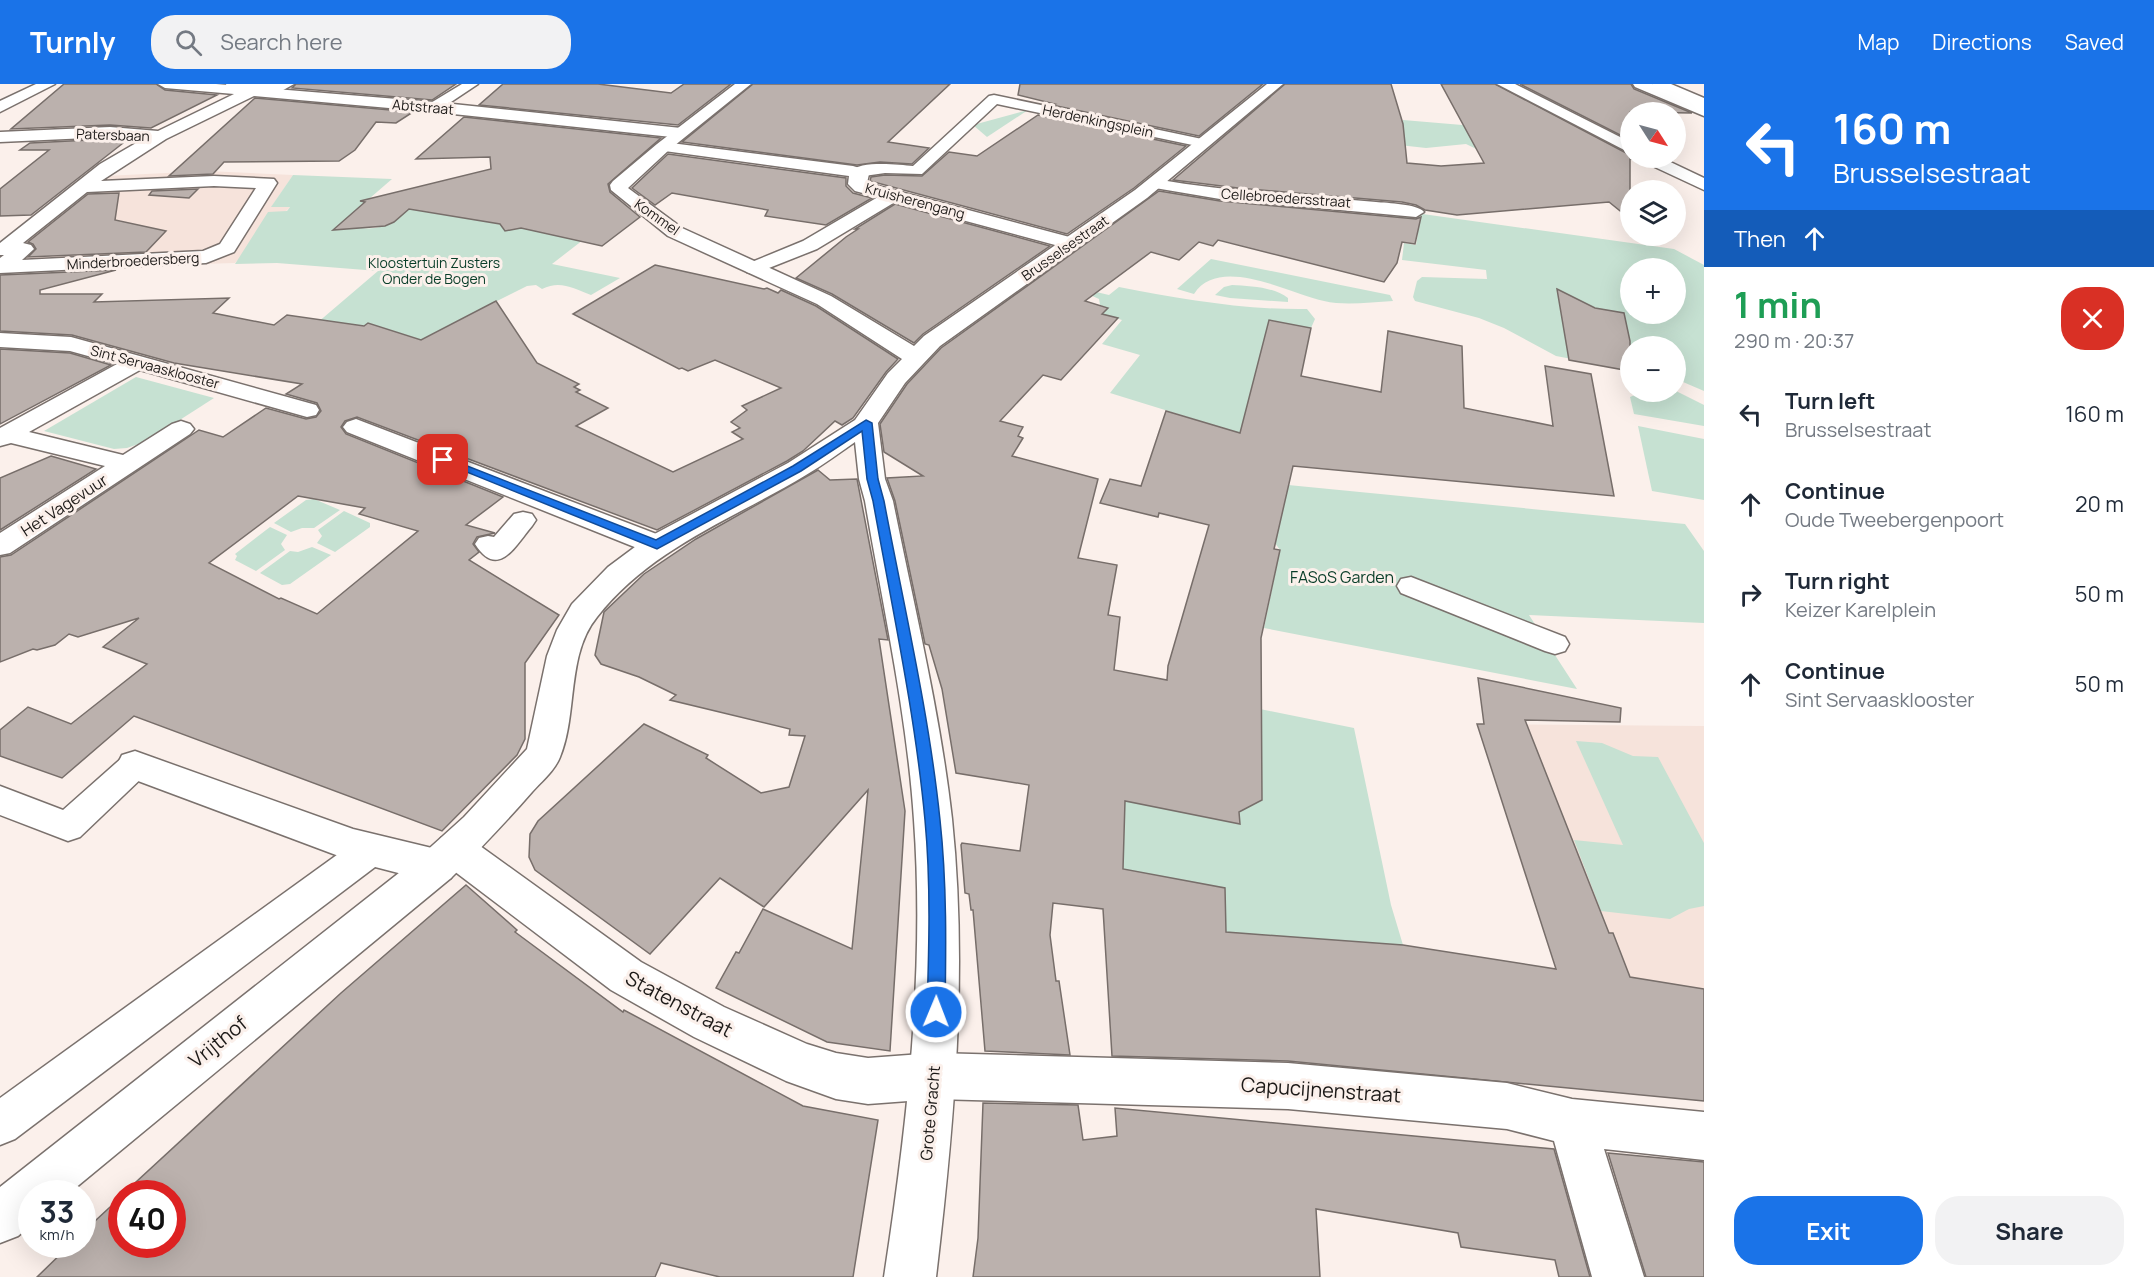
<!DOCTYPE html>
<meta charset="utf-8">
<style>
:root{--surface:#fff;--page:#f2f2f3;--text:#1f2937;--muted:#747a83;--accent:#1a73e8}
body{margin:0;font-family:Manrope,sans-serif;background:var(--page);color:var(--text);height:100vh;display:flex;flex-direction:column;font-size:22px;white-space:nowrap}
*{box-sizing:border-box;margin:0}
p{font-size:20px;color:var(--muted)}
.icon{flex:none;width:33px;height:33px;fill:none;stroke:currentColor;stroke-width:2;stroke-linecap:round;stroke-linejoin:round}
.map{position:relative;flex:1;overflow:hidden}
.panel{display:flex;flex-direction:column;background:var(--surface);width:450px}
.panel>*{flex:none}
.hud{background:#1a73e8;color:#fff;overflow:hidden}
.needle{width:39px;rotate:126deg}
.tools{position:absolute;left:1620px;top:18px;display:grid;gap:12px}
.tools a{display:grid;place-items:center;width:66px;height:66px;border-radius:50%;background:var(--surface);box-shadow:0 6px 24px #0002;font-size:30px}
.speed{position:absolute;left:18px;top:1096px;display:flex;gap:12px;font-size:30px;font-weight:700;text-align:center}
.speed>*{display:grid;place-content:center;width:78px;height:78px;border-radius:50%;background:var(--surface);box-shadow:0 6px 24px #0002;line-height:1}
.speed small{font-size:15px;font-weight:400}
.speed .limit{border:9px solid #d22;background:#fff;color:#111}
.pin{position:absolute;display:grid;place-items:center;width:51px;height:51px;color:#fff;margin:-26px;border-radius:12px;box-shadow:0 3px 9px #0006}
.me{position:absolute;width:66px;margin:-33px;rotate:1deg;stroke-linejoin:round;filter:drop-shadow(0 0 4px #0008)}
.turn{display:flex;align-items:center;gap:21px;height:126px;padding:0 30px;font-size:27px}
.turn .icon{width:78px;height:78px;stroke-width:2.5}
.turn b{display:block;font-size:42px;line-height:51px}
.then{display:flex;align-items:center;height:57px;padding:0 30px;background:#0003;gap:12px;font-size:22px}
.round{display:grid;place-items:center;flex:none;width:63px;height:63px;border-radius:24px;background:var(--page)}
.summary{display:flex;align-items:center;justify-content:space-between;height:102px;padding:0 30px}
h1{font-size:36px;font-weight:700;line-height:45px;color:#1e9e55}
.action{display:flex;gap:12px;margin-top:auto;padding:12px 30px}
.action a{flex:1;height:69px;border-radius:24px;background:var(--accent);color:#fff;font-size:24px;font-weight:700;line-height:69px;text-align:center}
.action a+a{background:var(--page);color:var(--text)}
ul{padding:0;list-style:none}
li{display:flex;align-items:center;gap:18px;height:90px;padding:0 30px}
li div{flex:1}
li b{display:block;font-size:22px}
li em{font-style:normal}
header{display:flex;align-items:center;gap:36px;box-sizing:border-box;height:84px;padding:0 30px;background:var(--accent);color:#fff}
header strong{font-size:28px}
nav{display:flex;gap:33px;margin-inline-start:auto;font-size:21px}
.search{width:420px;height:54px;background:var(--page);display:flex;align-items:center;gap:15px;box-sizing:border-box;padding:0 21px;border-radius:24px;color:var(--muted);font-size:22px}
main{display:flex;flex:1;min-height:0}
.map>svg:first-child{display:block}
.built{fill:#f6e3db}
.green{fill:#c6e1d2;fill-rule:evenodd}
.building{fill:#bbb1ad;stroke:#776e6a;stroke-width:1.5;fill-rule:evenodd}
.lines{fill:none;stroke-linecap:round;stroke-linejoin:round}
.pedestrian-casing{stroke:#7a716d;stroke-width:3}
.minor-casing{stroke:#7a716d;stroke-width:3}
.tertiary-casing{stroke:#7a716d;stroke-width:3}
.secondary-casing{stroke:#7a716d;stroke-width:3}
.pedestrian{fill:#fff;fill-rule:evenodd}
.minor{fill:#fff;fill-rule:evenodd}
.tertiary{fill:#fff;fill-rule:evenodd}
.secondary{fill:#fff;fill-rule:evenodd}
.route{fill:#1a73e8;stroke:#114b97;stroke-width:1.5}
.labels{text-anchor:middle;stroke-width:6;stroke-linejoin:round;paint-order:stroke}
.far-street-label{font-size:14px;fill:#1c1917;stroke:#fbf0eb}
.far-park-label{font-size:14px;fill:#083d28;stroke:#fbf0eb}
.street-label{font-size:16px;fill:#1c1917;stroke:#fbf0eb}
.park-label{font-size:16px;fill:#083d28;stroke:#fbf0eb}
.near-street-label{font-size:20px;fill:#1c1917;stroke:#fbf0eb}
</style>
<header>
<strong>Turnly</strong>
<div class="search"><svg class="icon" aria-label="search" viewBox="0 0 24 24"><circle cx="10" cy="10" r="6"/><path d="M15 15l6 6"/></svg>Search here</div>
<nav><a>Map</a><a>Directions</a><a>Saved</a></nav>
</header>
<main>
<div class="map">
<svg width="1704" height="1193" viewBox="0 0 1704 1193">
<rect width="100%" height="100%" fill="#fbf0eb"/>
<g class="built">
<polygon points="207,87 293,91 272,122 291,122 235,179 0,186 0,168 105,92"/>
<polygon points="1477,640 1704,642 1704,1017 1550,858"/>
</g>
<g class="green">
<polygon points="1028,26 987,53 973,41"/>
<polygon points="1403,36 1486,43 1489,71 1466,60 1426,64 1390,60 1401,52"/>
<path d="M293 91 392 95 355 127 356 143C379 148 393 139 409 125L505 141 504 145 520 143 583 156 552 180 620 194 591 211C573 204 560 196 542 205L536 201 527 202 455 238 469 271 368 239 356 246 276 274 378 187 277 179 235 180 268 128 287 127 290 123H271Z"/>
<path d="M1394 126 1674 165 1704 181V307L1676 295V262H1630V286L1556 272 1504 244 1479 234 1415 217 1413 213 1417 197 1422 193 1487 195 1486 186 1402 176 1404 159 1416 161 1418 149 1389 144ZM1630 184H1676V230H1630Z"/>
<path d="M1211 175 1390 211 1393 217C1371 218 1345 222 1324 217 1291 210 1219 170 1194 210L1177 205Z"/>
<path d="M1232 201C1250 202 1274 203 1288 214V218L1230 214 1215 211 1224 203Z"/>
<path d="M1119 203C1182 215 1243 226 1307 225L1315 235 1311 244 1270 236 1262 356 1110 309 1140 271 1102 260 1122 236 1102 230 1107 224 1100 221 1099 215 1088 210 1092 207 1109 211Z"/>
<polygon points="136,293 214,314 147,357 127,364 114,365 44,347"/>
<polygon points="1676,307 1704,321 1704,342 1634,330 1630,313 1642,308"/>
<polygon points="1638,342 1704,355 1704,416 1652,407"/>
<polygon points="1278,400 1685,440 1704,467 1704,539 1529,531 1577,605 1264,544 1280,466 1275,459"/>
<polygon points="314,415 340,426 314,444 302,444 291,448 274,439 306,416"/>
<polygon points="344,427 370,439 370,443 335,468 317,459 322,452 318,446"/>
<polygon points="270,443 287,451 281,460 285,466 256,487 235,476 237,472 235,470"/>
<polygon points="312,463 331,471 290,500 282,501 260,489 290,467 298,468"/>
<polygon points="1260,625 1354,644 1391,821 1403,861 1226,848 1224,804 1123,785 1125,717 1239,740 1239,721 1249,723 1255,720"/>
<polygon points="1576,657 1602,659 1633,672 1658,673 1704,759 1704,822 1689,825 1670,835 1601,827 1574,756 1623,761"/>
</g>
<g class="building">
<polygon points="64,0 156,0 165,6 217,11 151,44 110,41 11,45"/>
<polygon points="296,0 456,0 432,16 292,4"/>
<polygon points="503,0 598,0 671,9 684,0 731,0 678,41 479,21"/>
<polygon points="753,0 950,0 888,58 929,64 912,80 880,78 857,81 682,58"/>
<polygon points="1020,0 1263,0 1199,52 1052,21 1055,20 1018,11"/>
<polygon points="1285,0 1391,0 1403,40 1407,79 1441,82 1484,79 1441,0 1495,0 1630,71 1630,74 1640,74 1630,75 1630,135 1609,118 1457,131 1425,126 1416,121 1402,118 1238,104 1173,96"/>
<polygon points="1520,0 1631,0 1634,5 1692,29 1630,28 1630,56"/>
<polygon points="255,14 413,28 396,39 376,38 355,66 339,77 224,78 213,90 169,92"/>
<polygon points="1038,31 1186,62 1134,104 1067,150 870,97 871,93 885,91 922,92 949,68 977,72"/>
<polygon points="464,33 661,54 608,100 610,108 640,133 602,162 521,144 505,147 500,140 409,125 394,138 385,142 333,146 365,118 360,117 491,85 490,73 416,75"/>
<polygon points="110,55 127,56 31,131 0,132 0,105 49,66 20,66 30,59"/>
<polygon points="668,70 846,94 846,102 853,109 872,114 826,141 765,132 768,126 672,109 655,121 632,104"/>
<polygon points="198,105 189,114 149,111 152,107"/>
<polygon points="1159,107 1220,117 1416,135 1421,133 1415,160 1402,158 1397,179 1384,198 1218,156 1213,162 1199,158 1179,176 1151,168 1085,217 1108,224 1102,230 1118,234 1061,296 1043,291 1000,337 1023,343 1018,352 1023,354 1012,372 1098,395 1078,474 1117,481 1108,531 1120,533 1114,586 1167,596 1168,582 1209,441 1159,429 1158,433 1100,419 1110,395 1141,402 1166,327 1240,349 1269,236 1311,244 1301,292 1381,308 1388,247 1462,262 1464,324 1553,342 1545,282 1591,290 1614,412 1293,382 1274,465 1280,466 1261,554 1262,716 1239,728 1240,740 1125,717 1123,785 1225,804 1226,848 1403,861 1556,885 1477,640 1484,640 1478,594 1621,624 1620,638 1525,636 1609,849 1613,849 1630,893 1704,905 1704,1017 1288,977 1112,972 1103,825 1053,819 1050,851 1056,897 1059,897 1070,971 985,967 973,826 971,826 969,810 965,809 961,761 962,759 1020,767 1029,701 956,689 942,605 929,561 925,560 895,417 887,394 923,392 884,368 880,340 907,300 941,264"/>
<polygon points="119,109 115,136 166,147 146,168 28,173 36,165 33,160 28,158 88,110"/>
<polygon points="895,120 1050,162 923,250 914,259 832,210 796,194 846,153 858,145 855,145"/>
<path d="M655 181 764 205 767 204 778 209 781 206 816 222 898 275 886 288 853 334 842 341 835 337 803 367 787 377 657 446 357 333 345 337 341 343 346 350 503 413 466 441 495 449 477 453 473 460 479 468 469 476 559 531 525 579V655L517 671 442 747 134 632 62 694 0 672V646L28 623 71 640 147 580 103 563 139 534 78 553 69 550 55 561 37 566 33 565 0 578V473L11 471 199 346 223 353 266 324 306 335 316 333 321 327 317 319 286 310 302 300 174 279 72 251 0 247V191L116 186 40 206V210H102L94 218 229 214 213 229 274 241 287 231 364 242 368 239 421 256 496 217 537 279 579 300 574 303 580 306 576 308 608 324 576 342 673 388 743 355 732 348 740 344 731 338 747 326 742 322 781 304 715 276 688 287 682 284 679 285 573 230ZM298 412 365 424 359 430 418 447 317 530 281 514 279 515 209 479Z"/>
<polygon points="1557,205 1595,224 1624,229 1630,257 1630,287 1569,276"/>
<polygon points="0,265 70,269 111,281 0,340"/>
<polygon points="51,372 96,385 0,446 0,394"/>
<polygon points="818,386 830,396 857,395 888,556 879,555 905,727 890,967 827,958 716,904 736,868 739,869 763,825 852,865 868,706 764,823 720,794 650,870 535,786 529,773 530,750 538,737 644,640 708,671 706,674 761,709 789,703 805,652 789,651 790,645 670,616 676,611 639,593 601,580 595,571 604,528 644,490 696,455"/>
<polygon points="466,801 517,846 515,848 623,928 624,926 803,1022 878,1036 853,1193 720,1193 661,1179 655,1193 37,1193 70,1161 82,1161 82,1149 122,1112 122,1161 172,1161 172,1110 123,1110 341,909"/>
<polygon points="983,1019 1078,1021 1083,1056 1117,1052 1115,1024 1554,1065 1590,1193 1559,1193 1555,1176 1461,1163 1458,1149 1316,1125 1320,1193 973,1193 978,1154"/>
<polygon points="1608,1069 1704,1078 1704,1193 1646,1193"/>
</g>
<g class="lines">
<g class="pedestrian-casing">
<g id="pedestrian">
<polygon points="226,0 294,0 278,9 232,5 227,4"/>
<polygon points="462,0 478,0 439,26 429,26 427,23 429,20"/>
<path d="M994 11 1202 55 1209 59 1202 63 997 20 922 90 885 89 857 93 849 88C861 76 898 81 913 82L989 12Z"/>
<path d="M1155 95C1228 108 1302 111 1376 118 1387 119 1418 120 1424 128L1416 133 1220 115 1149 103 1147 100 1149 97Z"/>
<path d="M523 428 532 430 536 436 532 442C515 462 498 496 475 460L479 454 488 452 494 453 514 430Z"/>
<polygon points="1411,493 1565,553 1569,560 1565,567 1555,570 1545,567 1401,509 1397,502 1401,495"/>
<polygon points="135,668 146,672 151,681 146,690 80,753 68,757 0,731 0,702 63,726 124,672"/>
<polygon points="371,751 383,755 388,766 383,777 15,1055 0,1061 0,1014 359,755"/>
</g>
</g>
<g class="minor-casing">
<g id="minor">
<path d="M158 0H216L434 18 681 44 689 49 681 54 434 28 254 12 166 55 101 97 214 92 274 95 277 99 234 168 206 179 0 189V174L4 171H0V159L100 80 143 55 110 53 0 58V48L110 43 158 47 234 10 165 4ZM214 102 256 104 220 160 203 167 22 176 34 165 31 161 23 159 87 108Z"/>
<polygon points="1497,0 1515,0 1630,58 1630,69"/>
<polygon points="1633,0 1652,0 1704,22 1704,32 1635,3"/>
<polygon points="663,58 853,82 866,86 869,90 867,99 1077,155 1080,159 1077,163 1070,165 895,118 817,165 754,190 747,188 744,184 747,180 803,157 878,113 855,107 848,100 849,92 657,66 655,63"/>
<polygon points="1642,74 1662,74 1704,94 1704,106 1644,78"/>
<polygon points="0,249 71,253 316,321 319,326 316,331 307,333 140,286 29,348 123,371 172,340 181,337 190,340 194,345 190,350 10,469 0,471 0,449 105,382 11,359 0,362 0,344 117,280 70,267 0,263"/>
<polygon points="356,335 667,454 671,461 667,468 657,470 647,468 347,348 343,343 347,338"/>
<polygon points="135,667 353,745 436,765 441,754 455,749 469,754 641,878 724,923 807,960 836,969 868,974 935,969 1288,979 1507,999 1572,1015 1704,1028 1704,1076 1604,1065 1644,1193 1592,1193 1554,1057 1507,1045 1288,1025 935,1015 868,1020 836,1015 786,997 694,953 611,906 454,787 451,794 437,799 352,777 122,691 117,681 122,671"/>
</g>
</g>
<g class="tertiary-casing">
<g id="tertiary">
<polygon points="36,0 55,0 0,28 0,17"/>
<path d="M735 0H751L669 66 628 104 682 144 831 212 914 262 924 252 1135 106 1267 0H1283L1147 114 940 262 905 299 878 339 885 395 893 417C914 522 940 628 952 735 968 888 954 1041 936 1193H884C907 1042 925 889 914 736 907 629 883 523 865 417L859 395 855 358C839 369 823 381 806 391 733 435 651 464 597 533 566 571 578 629 560 673 555 686 542 697 532 708 506 738 479 766 451 794L68 1110H32V1140L18 1152 0 1159V1103L423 770 464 733 527 665 547 572 557 546 572 520 608 483 647 454 788 379 855 336 888 289 902 275 817 220 668 152 611 106 610 101 613 97 657 60Z"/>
</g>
</g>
<g class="secondary-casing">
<polygon id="secondary" points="1652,0 1671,0 1704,14 1704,23 1654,3"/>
</g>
<use href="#pedestrian" class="pedestrian"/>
<use href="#minor" class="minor"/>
<use href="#tertiary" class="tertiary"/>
<use href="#secondary" class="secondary"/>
</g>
<path class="route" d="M866 336 872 339 878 395 884 417C904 523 929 629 940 736 947 800 946 864 945 928L943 934 936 936 930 934 927 928C929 864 931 800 925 736 915 629 892 523 873 417L867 395 862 347 801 387 657 465 437 376 443 373 447 374 656 456 793 382Z"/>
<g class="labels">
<g class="far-street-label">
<text transform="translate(423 23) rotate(5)" y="5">Abtstraat</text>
<text transform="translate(1098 37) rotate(12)" y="5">Herdenkingsplein</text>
<text transform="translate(113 51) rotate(2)" y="5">Patersbaan</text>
<text transform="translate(1286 114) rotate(4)" y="5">Cellebroedersstraat</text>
<text transform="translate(915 117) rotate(15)" y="5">Kruisherengang</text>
<text transform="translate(657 133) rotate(35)" y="5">Kommel</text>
<text transform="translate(1065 164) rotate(-35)" y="5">Brusselsestraat</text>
<text transform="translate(133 177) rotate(-3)" y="5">Minderbroedersberg</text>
<text transform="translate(155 283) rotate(15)" y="5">Sint Servaasklooster</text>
</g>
<g class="far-park-label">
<text x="434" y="184">Kloostertuin Zusters<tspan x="434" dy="16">Onder de Bogen</tspan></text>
</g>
<g class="street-label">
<text transform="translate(64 421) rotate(-33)" y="6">Het Vagevuur</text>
<text transform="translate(930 1029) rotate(-85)" y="6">Grote Gracht</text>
</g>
<g class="park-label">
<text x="1342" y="499">FASoS Garden</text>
</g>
<g class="near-street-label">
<text transform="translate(679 920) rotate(28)" y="7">Statenstraat</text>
<text transform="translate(218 958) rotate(-39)" y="7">Vrijthof</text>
<text transform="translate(1321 1006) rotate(4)" y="7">Capucijnenstraat</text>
</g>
</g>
</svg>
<div class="tools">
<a><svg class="needle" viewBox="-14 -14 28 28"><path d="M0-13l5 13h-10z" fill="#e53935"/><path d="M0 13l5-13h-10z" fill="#747a83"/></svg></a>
<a><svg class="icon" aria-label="layers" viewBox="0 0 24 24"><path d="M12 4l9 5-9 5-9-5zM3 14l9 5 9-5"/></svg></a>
<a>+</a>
<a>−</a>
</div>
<div class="speed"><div>33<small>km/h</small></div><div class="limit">40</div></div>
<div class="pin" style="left:443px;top:376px;background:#d93025"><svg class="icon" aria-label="arrive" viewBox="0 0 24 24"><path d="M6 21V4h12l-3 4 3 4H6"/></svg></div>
<svg class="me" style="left:936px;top:928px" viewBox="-20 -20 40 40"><circle r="17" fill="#1a73e8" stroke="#fff" stroke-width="3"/><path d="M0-11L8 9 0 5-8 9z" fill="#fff"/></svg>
</div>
<section class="panel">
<div class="hud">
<div class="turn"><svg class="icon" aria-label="left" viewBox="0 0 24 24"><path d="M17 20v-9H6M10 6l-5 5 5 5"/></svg><div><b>160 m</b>Brusselsestraat</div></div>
<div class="then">Then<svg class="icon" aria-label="ahead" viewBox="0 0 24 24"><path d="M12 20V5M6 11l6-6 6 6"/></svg></div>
</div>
<div class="summary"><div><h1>1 min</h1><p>290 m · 20:37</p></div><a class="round" style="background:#d93025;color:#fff"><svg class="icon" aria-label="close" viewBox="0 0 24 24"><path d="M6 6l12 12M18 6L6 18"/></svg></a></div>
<ul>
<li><svg class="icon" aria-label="left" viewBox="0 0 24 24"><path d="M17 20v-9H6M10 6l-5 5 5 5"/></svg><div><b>Turn left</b><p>Brusselsestraat</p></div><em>160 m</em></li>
<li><svg class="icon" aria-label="ahead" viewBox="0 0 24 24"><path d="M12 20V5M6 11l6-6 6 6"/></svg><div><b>Continue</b><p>Oude Tweebergenpoort</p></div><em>20 m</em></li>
<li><svg class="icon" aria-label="right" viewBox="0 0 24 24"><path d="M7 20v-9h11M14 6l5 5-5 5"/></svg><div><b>Turn right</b><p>Keizer Karelplein</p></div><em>50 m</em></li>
<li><svg class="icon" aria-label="ahead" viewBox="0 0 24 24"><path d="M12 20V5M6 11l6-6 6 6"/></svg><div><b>Continue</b><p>Sint Servaasklooster</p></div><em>50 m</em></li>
</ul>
<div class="action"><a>Exit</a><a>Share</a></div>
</section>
</main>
